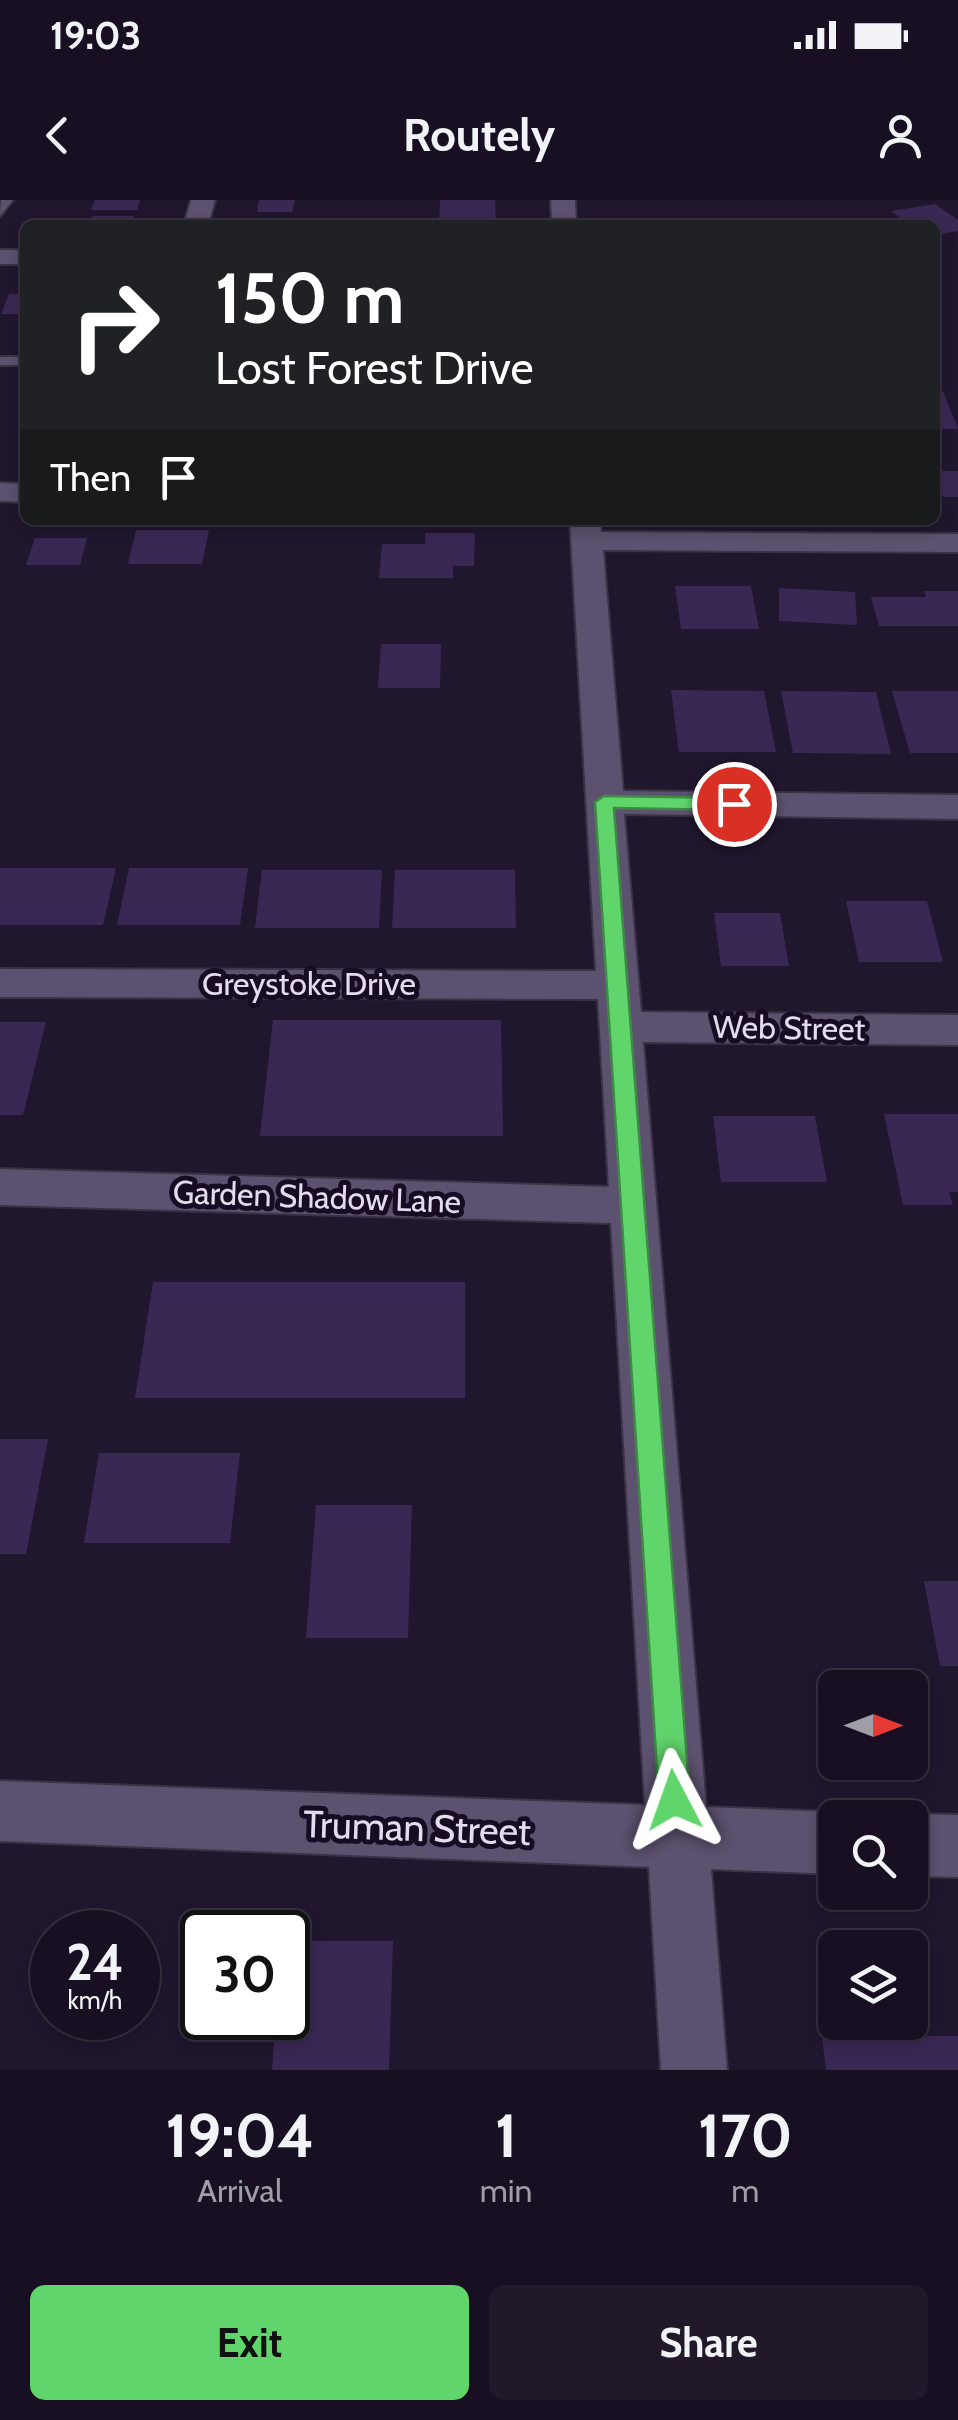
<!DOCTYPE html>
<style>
:root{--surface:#181022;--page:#21192a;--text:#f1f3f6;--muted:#9f9da5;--line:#363040;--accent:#60d56b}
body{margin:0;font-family:Cabin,sans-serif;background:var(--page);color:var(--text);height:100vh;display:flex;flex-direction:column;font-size:38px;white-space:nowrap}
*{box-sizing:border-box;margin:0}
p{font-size:32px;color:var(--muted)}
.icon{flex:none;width:55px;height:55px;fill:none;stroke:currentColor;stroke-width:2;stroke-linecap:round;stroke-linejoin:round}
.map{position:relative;height:1870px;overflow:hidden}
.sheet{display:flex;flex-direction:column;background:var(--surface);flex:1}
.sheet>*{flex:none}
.hud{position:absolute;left:20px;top:20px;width:920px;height:305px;border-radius:15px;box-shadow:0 5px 15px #0003,0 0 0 2px var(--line);background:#202124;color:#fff;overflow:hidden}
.needle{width:65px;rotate:90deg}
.fabs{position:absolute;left:818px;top:1470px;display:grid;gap:20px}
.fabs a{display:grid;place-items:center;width:110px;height:110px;border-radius:15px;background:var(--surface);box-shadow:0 5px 15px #0003,0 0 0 2px var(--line);font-size:50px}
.speed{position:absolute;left:30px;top:1710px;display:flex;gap:20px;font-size:50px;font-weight:700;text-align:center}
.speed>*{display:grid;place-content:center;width:130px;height:130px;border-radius:50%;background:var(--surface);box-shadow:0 5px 15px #0003,0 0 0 2px var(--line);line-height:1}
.speed small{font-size:25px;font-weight:400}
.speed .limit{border:5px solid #111;border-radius:15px;background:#fff;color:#111}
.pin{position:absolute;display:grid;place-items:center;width:85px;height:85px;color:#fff;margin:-42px;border:5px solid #fff;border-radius:50%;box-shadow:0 2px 10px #0007}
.me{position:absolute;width:110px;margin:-55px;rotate:356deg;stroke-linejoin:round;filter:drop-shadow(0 0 8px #0008)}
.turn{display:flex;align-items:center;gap:35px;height:210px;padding:0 30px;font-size:45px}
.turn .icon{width:130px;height:130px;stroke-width:2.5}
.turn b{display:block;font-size:70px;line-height:85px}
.then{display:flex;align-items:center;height:95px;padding:0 30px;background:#0003;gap:20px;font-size:38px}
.eta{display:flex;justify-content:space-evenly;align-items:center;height:170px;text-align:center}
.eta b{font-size:60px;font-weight:700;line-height:70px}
.cta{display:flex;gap:20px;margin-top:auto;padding:20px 30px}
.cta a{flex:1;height:115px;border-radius:15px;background:var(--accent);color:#111;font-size:40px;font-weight:700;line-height:115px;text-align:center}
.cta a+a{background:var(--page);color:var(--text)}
.status{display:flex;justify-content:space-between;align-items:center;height:70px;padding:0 50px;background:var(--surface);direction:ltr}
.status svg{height:28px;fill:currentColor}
header{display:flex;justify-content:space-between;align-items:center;height:130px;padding:0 30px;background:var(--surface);font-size:45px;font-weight:700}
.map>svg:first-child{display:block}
.building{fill:#3a2854}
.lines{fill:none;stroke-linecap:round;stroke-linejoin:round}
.service-casing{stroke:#3a3245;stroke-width:4}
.minor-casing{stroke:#3a3245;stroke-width:4}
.service{fill:#5c516e;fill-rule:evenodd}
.minor{fill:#5c516e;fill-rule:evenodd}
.route{fill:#60d56b;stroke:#3e8a46;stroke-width:2.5}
.labels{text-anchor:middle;stroke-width:10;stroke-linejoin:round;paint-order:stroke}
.street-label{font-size:32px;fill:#e2dced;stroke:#170c24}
.near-street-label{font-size:38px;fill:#e2dced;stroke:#170c24}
</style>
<div class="status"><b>19:03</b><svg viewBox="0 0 49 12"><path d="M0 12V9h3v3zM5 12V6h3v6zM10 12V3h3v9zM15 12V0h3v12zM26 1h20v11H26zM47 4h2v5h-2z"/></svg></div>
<header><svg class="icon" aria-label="back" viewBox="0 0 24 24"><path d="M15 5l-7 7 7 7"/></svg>Routely<svg class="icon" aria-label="person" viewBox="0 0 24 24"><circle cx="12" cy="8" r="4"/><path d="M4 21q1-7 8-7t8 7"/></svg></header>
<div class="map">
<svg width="958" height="1870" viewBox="0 0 958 1870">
<rect width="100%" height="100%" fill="#20162e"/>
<g class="building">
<polygon points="95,0 140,0 137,10 91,10"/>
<polygon points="259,0 295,0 292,12 257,12"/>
<polygon points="440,0 495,0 496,25 439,25"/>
<polygon points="935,4 958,20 958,31 935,35 935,25 910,25 891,11"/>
<polygon points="93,16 134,16 131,25 89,25"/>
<polygon points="679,19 731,19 733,25 680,25"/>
<polygon points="9,94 25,94 25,114 1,114"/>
<polygon points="935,191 943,191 958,229 935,229"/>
<polygon points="935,271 958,271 958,297 943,297"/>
<polygon points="136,330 209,330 202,364 128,364"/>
<polygon points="425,333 475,333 474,366 453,366 453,378 379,378 382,344 425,344"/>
<polygon points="35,338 87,338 80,365 26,365"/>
<polygon points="675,386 751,386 759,429 681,429"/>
<polygon points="779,388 855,392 857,425 779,421"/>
<polygon points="924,391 958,391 958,426 879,426 871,397 926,397"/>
<polygon points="381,444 441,444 440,488 378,488"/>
<polygon points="671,490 764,491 776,552 679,552"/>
<polygon points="781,491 876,492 891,554 793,553"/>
<polygon points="892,491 958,491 958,553 910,553"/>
<polygon points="0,668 116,668 103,725 0,725"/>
<polygon points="129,668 248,668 240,725 117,725"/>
<polygon points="262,670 382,670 379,728 255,728"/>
<polygon points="395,670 515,670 516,728 392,728"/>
<polygon points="846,701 927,701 943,762 859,762"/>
<polygon points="714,713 780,713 789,766 721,766"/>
<polygon points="273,820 501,820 503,936 260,936"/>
<polygon points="0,822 46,822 23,915 0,915"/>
<polygon points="884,914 958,914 958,992 949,992 953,1005 903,1005"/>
<polygon points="713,916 815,916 827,982 721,982"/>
<polygon points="153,1082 465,1082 465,1198 135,1198"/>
<polygon points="0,1239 48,1239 26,1354 0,1354"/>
<polygon points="99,1253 240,1253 230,1343 84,1343"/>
<polygon points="316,1305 412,1305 408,1438 306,1438"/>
<polygon points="924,1381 958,1381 958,1466 940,1466"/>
<polygon points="288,1741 393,1741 389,1870 272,1870 275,1827 217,1827 217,1818 288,1818"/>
<polygon points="822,1836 958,1836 958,1870 826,1870"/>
</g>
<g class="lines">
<g class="service-casing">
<g id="service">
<polygon points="1,0 13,0 0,16"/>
<rect x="0" y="157" width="25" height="8"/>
</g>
</g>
<g class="minor-casing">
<g id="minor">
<polygon points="191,0 215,0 208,25 184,25"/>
<polygon points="551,0 575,0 576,25 552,25"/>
<rect x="0" y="50" width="25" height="14"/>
<polygon points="0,283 25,284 25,302 0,301"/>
<polygon points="570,320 600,320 601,332 958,334 958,352 603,350 623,591 958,595 958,619 624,614 641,812 958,815 958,845 643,842 706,1607 835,1612 848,1618 835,1618 835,1674 711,1669 727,1870 661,1870 649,1667 0,1641 0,1581 645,1605 611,1023 0,1005 0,969 609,987 598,799 0,797 0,769 596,771"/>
<polygon points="910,1614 958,1615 958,1677 910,1676 910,1618 902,1618"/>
</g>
</g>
<use href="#service" class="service"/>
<use href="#minor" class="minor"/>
</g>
<polygon class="route" points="604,596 734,598 743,604 734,610 614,608 690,1600 685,1611 674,1615 664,1611 659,1600 595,602"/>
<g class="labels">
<g class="street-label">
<text x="309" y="795">Greystoke Drive</text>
<text transform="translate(789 828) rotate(1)" y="11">Web Street</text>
<text transform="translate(317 997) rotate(2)" y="11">Garden Shadow Lane</text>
</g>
<g class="near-street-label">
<text transform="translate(417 1628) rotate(2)" y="13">Truman Street</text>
</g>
</g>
</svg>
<div class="fabs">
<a><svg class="needle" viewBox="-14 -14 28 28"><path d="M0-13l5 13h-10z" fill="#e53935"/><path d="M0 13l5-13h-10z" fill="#9f9da5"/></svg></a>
<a><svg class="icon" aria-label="search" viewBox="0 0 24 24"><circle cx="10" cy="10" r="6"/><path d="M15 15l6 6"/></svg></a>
<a><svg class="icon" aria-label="layers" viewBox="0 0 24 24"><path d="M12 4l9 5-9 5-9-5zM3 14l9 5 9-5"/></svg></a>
</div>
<div class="speed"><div>24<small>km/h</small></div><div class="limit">30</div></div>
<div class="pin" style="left:734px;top:604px;background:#d93025"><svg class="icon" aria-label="arrive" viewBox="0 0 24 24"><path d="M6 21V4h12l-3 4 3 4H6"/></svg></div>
<svg class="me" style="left:674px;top:1600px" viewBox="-20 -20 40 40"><path d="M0-17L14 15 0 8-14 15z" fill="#60d56b" stroke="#fff" stroke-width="4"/></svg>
<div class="hud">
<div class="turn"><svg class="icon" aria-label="right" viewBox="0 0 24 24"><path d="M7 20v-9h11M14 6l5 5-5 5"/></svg><div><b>150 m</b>Lost Forest Drive</div></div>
<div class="then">Then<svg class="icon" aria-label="arrive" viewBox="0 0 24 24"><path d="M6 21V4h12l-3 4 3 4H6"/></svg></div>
</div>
</div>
<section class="sheet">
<div class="eta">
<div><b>19:04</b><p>Arrival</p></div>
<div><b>1</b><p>min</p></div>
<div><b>170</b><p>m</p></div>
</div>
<div class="cta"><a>Exit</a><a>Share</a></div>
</section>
